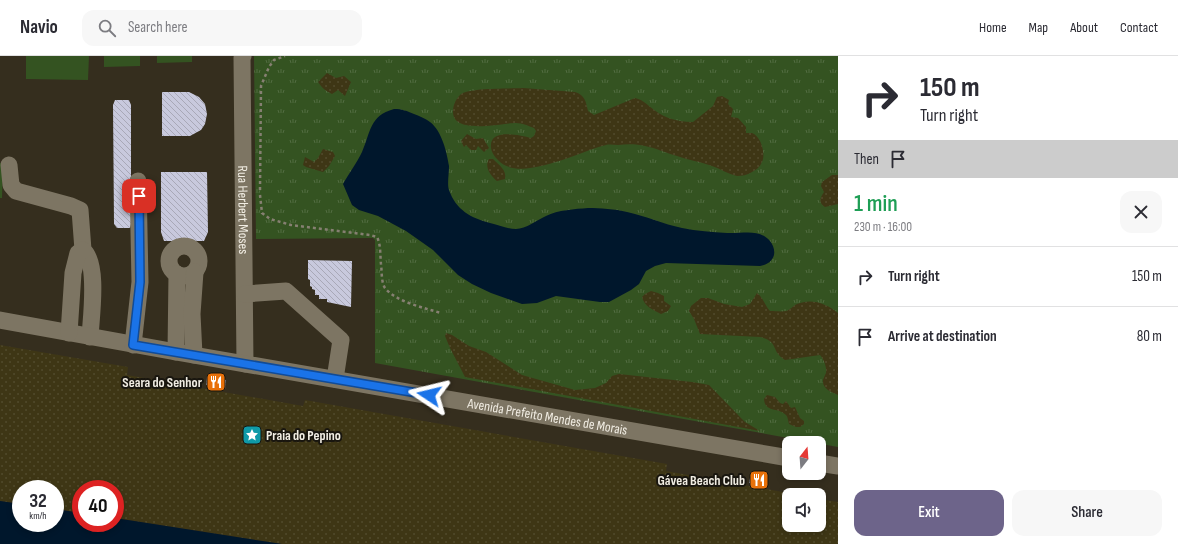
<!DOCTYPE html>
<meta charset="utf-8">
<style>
:root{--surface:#fff;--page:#f7f7f7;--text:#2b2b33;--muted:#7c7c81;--line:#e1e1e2;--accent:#6d648a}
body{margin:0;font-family:"Sofia Sans Condensed",sans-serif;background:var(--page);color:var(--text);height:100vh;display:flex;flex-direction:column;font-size:15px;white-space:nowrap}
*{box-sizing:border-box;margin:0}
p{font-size:13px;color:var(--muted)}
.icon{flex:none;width:22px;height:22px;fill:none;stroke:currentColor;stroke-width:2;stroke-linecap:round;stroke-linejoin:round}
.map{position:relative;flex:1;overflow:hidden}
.details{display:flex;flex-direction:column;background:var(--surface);width:340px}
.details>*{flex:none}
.guide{background:#fff;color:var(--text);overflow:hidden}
.needle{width:26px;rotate:17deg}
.controls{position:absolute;left:782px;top:380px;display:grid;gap:8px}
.controls a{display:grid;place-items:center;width:44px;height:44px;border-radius:8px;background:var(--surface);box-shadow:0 2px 6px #0003;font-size:20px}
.speed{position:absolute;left:12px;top:424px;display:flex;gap:8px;font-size:20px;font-weight:700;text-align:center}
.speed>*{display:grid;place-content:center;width:52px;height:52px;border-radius:50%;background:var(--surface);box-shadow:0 2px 6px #0003;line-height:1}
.speed small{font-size:10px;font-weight:400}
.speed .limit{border:6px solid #d22;background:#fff;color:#111}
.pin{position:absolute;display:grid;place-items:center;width:34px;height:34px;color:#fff;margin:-17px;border-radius:8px;box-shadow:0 2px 6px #0006}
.me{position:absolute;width:44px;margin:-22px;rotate:280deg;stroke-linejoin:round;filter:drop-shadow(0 0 3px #0008)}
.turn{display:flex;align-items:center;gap:14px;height:84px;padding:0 16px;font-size:18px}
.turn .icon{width:52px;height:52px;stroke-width:2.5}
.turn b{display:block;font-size:28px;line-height:34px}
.then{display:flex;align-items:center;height:38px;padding:0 16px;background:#0003;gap:8px;font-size:15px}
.round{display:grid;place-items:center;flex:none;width:42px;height:42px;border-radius:12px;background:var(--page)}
.head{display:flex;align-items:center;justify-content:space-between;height:68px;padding:0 16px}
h1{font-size:24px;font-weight:600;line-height:30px;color:#1e9e55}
.action{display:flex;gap:8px;margin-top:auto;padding:8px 16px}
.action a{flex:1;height:46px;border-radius:12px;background:var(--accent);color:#fff;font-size:16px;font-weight:600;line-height:46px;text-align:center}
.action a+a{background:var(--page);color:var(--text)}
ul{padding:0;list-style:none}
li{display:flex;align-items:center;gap:12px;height:60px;padding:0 16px;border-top:1px solid var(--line)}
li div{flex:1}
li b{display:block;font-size:15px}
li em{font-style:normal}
header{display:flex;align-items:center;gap:24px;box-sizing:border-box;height:56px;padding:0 20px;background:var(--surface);border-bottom:1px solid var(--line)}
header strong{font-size:19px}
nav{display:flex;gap:22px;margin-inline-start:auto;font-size:14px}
.search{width:280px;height:36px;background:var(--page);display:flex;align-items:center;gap:10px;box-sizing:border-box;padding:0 14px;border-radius:12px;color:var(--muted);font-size:15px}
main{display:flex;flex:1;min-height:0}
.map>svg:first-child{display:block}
.grass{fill:url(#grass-tufts)}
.sand{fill:url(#sand-dots)}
.park{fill:#345321}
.water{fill:#00172c}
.building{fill:url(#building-back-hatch)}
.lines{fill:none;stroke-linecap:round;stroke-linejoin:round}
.path{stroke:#868072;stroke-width:2.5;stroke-dasharray:3 3;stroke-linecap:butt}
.minor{stroke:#7d7563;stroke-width:17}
.route-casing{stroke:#114b97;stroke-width:10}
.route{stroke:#1a73e8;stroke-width:7}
.labels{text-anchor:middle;stroke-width:4;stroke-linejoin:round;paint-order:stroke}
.street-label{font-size:14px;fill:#f1ede3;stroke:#19160f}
.poi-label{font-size:14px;font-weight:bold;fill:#f1ede3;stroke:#19160f;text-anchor:end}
</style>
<header>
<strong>Navio</strong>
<div class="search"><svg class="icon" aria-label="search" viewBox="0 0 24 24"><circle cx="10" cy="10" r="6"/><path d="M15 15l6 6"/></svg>Search here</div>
<nav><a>Home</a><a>Map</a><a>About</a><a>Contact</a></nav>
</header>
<main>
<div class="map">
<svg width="838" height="488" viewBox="0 0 838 488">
<defs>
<pattern id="grass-tufts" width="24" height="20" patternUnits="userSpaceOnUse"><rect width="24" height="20" fill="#345321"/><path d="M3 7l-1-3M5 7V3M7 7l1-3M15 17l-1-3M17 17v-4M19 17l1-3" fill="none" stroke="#526c41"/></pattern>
<pattern id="sand-dots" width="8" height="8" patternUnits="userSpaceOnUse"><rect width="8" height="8" fill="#3e3615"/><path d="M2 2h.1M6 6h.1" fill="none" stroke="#514a2c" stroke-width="1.8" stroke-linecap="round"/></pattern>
<pattern id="building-back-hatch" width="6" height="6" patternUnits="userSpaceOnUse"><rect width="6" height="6" fill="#c8c9dd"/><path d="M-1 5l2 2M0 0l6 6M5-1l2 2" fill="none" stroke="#a8a8b7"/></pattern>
</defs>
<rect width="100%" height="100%" fill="#352e1e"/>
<polygon class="grass" points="254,0 838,0 838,391 375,307 375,184 373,182 256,183"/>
<g class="sand">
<path d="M327 17 336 22 344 20 351 26 345 40 338 34 332 38C326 35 322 32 318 26Z"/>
<path d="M523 32 575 36C585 39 586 46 588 55L594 59 635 42C642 44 644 46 649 50 662 61 675 66 693 66L713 50 717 41 722 40 729 44 728 48 733 53 731 61 738 62 746 71V77C748 77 750 77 752 77 761 80 766 98 762 106 760 111 756 114 752 116 747 119 742 120 737 120 728 118 721 113 712 110 701 106 688 104 677 100 666 97 656 92 645 90 637 88 627 88 618 89 614 89 610 88 606 89 580 95 519 128 498 104 495 101 491 96 491 91 489 72 520 79 531 82L534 80 536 75 534 72C529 70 522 67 516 67 502 67 453 79 453 56 453 50 455 44 460 39 467 31 511 33 523 32Z"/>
<polygon points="467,78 476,83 483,82 489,92 484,96 478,90 476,94 471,94 466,89 464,91 461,85"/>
<polygon points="323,93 333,96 335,100 329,110 323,116 306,111 303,109 305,101 314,106 318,102"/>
<path d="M489 103H493C499 109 507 114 505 123L497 125C491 120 484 111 489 103Z"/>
<path d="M832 119H838V148L825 151C818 146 820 142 824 136L821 130 822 126Z"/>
<path d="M651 235 658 237 664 240V245L671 250 668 255 661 258C652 253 645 251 642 241L645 238Z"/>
<path d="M757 237C763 241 765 250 770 255 776 255 781 256 786 255 790 254 793 250 797 248 811 242 826 247 838 257V339C831 336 822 333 823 324 824 321 825 319 826 317 827 312 824 303 820 299L785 304C770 295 780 286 760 281L700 278 694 263 689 255 691 250 701 242H708L724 248 742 251 750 248Z"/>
<polygon points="446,277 452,279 469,290 486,296 522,319 575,334 595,332 606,327 612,320 619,318 692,326 709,329 739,360 745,366 760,375 465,321 450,292 445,280"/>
<polygon points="0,289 128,311 127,319 303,350 305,344 667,408 666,415 799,439 789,439 789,469 819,469 819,443 838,446 838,488 282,488 115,462 115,433 81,433 81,457 55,453 55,433 21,433 21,448 0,445"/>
<path d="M767 339 775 341 780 347 783 348 786 345 791 352 795 351 800 362 804 365V368L800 371H796L789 368C788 365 788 361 786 359 778 351 765 357 764 343Z"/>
</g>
<g class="park">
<polygon points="26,0 89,0 88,24 26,23"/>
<polygon points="104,0 140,0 140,10 104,11"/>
<polygon points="157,0 192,0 192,6 157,7"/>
<polygon points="0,107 3,107 2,142 0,142"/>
</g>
<g class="water">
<path d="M394 53C402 53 407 55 414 58 420 60 426 63 430 66 442 75 447 97 449 110 449 118 447 128 449 134 456 154 471 162 490 167 498 169 508 173 516 173 526 173 537 164 546 160 558 154 575 153 588 152 600 152 615 153 627 156 646 160 663 168 682 172 697 175 712 176 727 177 742 178 759 172 770 185 773 189 775 194 774 199 772 206 766 209 760 210L666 207 655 210 646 215 639 228 631 234 609 246H600L556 240 537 247 522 248 491 237 472 228 458 219 433 194 406 175 378 160 359 154 352 149 343 128C349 117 357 107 362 96 371 76 369 60 394 53Z"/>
<polygon points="0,445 21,448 21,467 55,467 55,453 81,457 81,467 115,467 115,462 282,488 0,488"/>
</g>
<g class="building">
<polygon points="162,36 189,36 199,41 205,48 207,58 205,68 201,74 190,80 162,80"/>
<polygon points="115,44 129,44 131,49 131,168 130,172 117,172 114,168 113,49"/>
<polygon points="161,116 207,116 208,176 204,185 164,185 161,176"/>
<polygon points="308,204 352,205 351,251 327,246 327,243 319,243 319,239 315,239 315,234 312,233 312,231 310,230 310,224 308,223"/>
<polygon points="207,320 226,324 225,333 206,329"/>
<polygon points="751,417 768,421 767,430 749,427"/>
</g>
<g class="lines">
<g class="path">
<polyline points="260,134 261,30 269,11 274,4 285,0"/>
<path d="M260 139 262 157 270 163 291 169 370 179 377 181C381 189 380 199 381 208 382 215 381 226 385 232 396 246 425 252 441 257"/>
<polyline points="801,417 810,419"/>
</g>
<g class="minor">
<path id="s1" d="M243 0 242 2 245 308"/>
<path d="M9 109 11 129 16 135 71 150 80 154 83 194C99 207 91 261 90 281"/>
<circle cx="184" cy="205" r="15"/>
<polyline points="245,238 286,235 341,284 335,323"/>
<path id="s2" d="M0 264 176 296 789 402"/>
<polyline points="69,277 73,217 78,197 83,194"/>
<polyline points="133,289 140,226 138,125"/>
<polyline points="176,296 177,218"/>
<polyline points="194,299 192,258 195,216"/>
<polyline points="819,407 838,410"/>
</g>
</g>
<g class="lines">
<g class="route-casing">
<polyline id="route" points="139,140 140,226 133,289 429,339"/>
</g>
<use href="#route" class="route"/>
</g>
<defs>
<g id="restaurant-square" transform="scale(1)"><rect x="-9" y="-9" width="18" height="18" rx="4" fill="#e8710a" stroke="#19160f"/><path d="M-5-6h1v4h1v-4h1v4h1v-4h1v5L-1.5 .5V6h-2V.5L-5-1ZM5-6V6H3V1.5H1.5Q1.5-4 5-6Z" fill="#fff"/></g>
<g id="sight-square" transform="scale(1)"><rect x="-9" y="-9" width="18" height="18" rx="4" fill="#0f9aa8" stroke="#19160f"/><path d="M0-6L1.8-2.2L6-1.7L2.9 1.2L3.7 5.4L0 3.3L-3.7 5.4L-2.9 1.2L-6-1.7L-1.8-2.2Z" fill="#fff"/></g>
</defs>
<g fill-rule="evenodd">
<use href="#restaurant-square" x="216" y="326"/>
<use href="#sight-square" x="252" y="379"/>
<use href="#restaurant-square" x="759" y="424"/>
</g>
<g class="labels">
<g class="street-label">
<text dy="5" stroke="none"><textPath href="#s1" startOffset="154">Rua Herbert Moses</textPath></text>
<text dy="5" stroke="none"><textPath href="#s2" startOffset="556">Avenida Prefeito Mendes de Morais</textPath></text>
</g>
<g class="poi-label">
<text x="202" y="331">Seara do Senhor</text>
<text x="266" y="384" text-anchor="start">Praia do Pepino</text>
<text x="745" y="429">Gávea Beach Club</text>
</g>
</g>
</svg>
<div class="controls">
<a><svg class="needle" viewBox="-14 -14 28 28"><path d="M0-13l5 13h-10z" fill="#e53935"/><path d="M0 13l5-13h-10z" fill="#7c7c81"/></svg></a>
<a><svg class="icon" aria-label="sound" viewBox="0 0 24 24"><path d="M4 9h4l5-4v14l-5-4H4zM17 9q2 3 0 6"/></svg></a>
</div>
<div class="speed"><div>32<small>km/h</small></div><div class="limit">40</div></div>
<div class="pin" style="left:139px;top:140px;background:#d93025"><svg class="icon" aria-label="arrive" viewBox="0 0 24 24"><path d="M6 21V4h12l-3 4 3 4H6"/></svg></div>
<svg class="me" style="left:429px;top:339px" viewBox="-20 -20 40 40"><path d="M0-17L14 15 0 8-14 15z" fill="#1a73e8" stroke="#fff" stroke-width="4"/></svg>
</div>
<section class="details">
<div class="guide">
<div class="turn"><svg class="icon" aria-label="right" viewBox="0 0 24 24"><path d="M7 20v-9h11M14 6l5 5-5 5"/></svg><div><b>150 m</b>Turn right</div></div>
<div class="then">Then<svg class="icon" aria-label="arrive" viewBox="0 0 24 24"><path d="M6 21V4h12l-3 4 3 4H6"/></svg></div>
</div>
<div class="head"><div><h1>1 min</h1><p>230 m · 16:00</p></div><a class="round"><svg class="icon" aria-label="close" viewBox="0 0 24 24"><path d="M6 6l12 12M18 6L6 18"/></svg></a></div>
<ul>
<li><svg class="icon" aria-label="right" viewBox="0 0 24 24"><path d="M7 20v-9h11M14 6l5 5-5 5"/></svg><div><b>Turn right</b></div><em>150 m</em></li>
<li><svg class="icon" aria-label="arrive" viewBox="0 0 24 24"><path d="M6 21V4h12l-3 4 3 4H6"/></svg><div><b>Arrive at destination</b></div><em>80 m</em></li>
</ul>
<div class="action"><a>Exit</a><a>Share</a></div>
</section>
</main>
